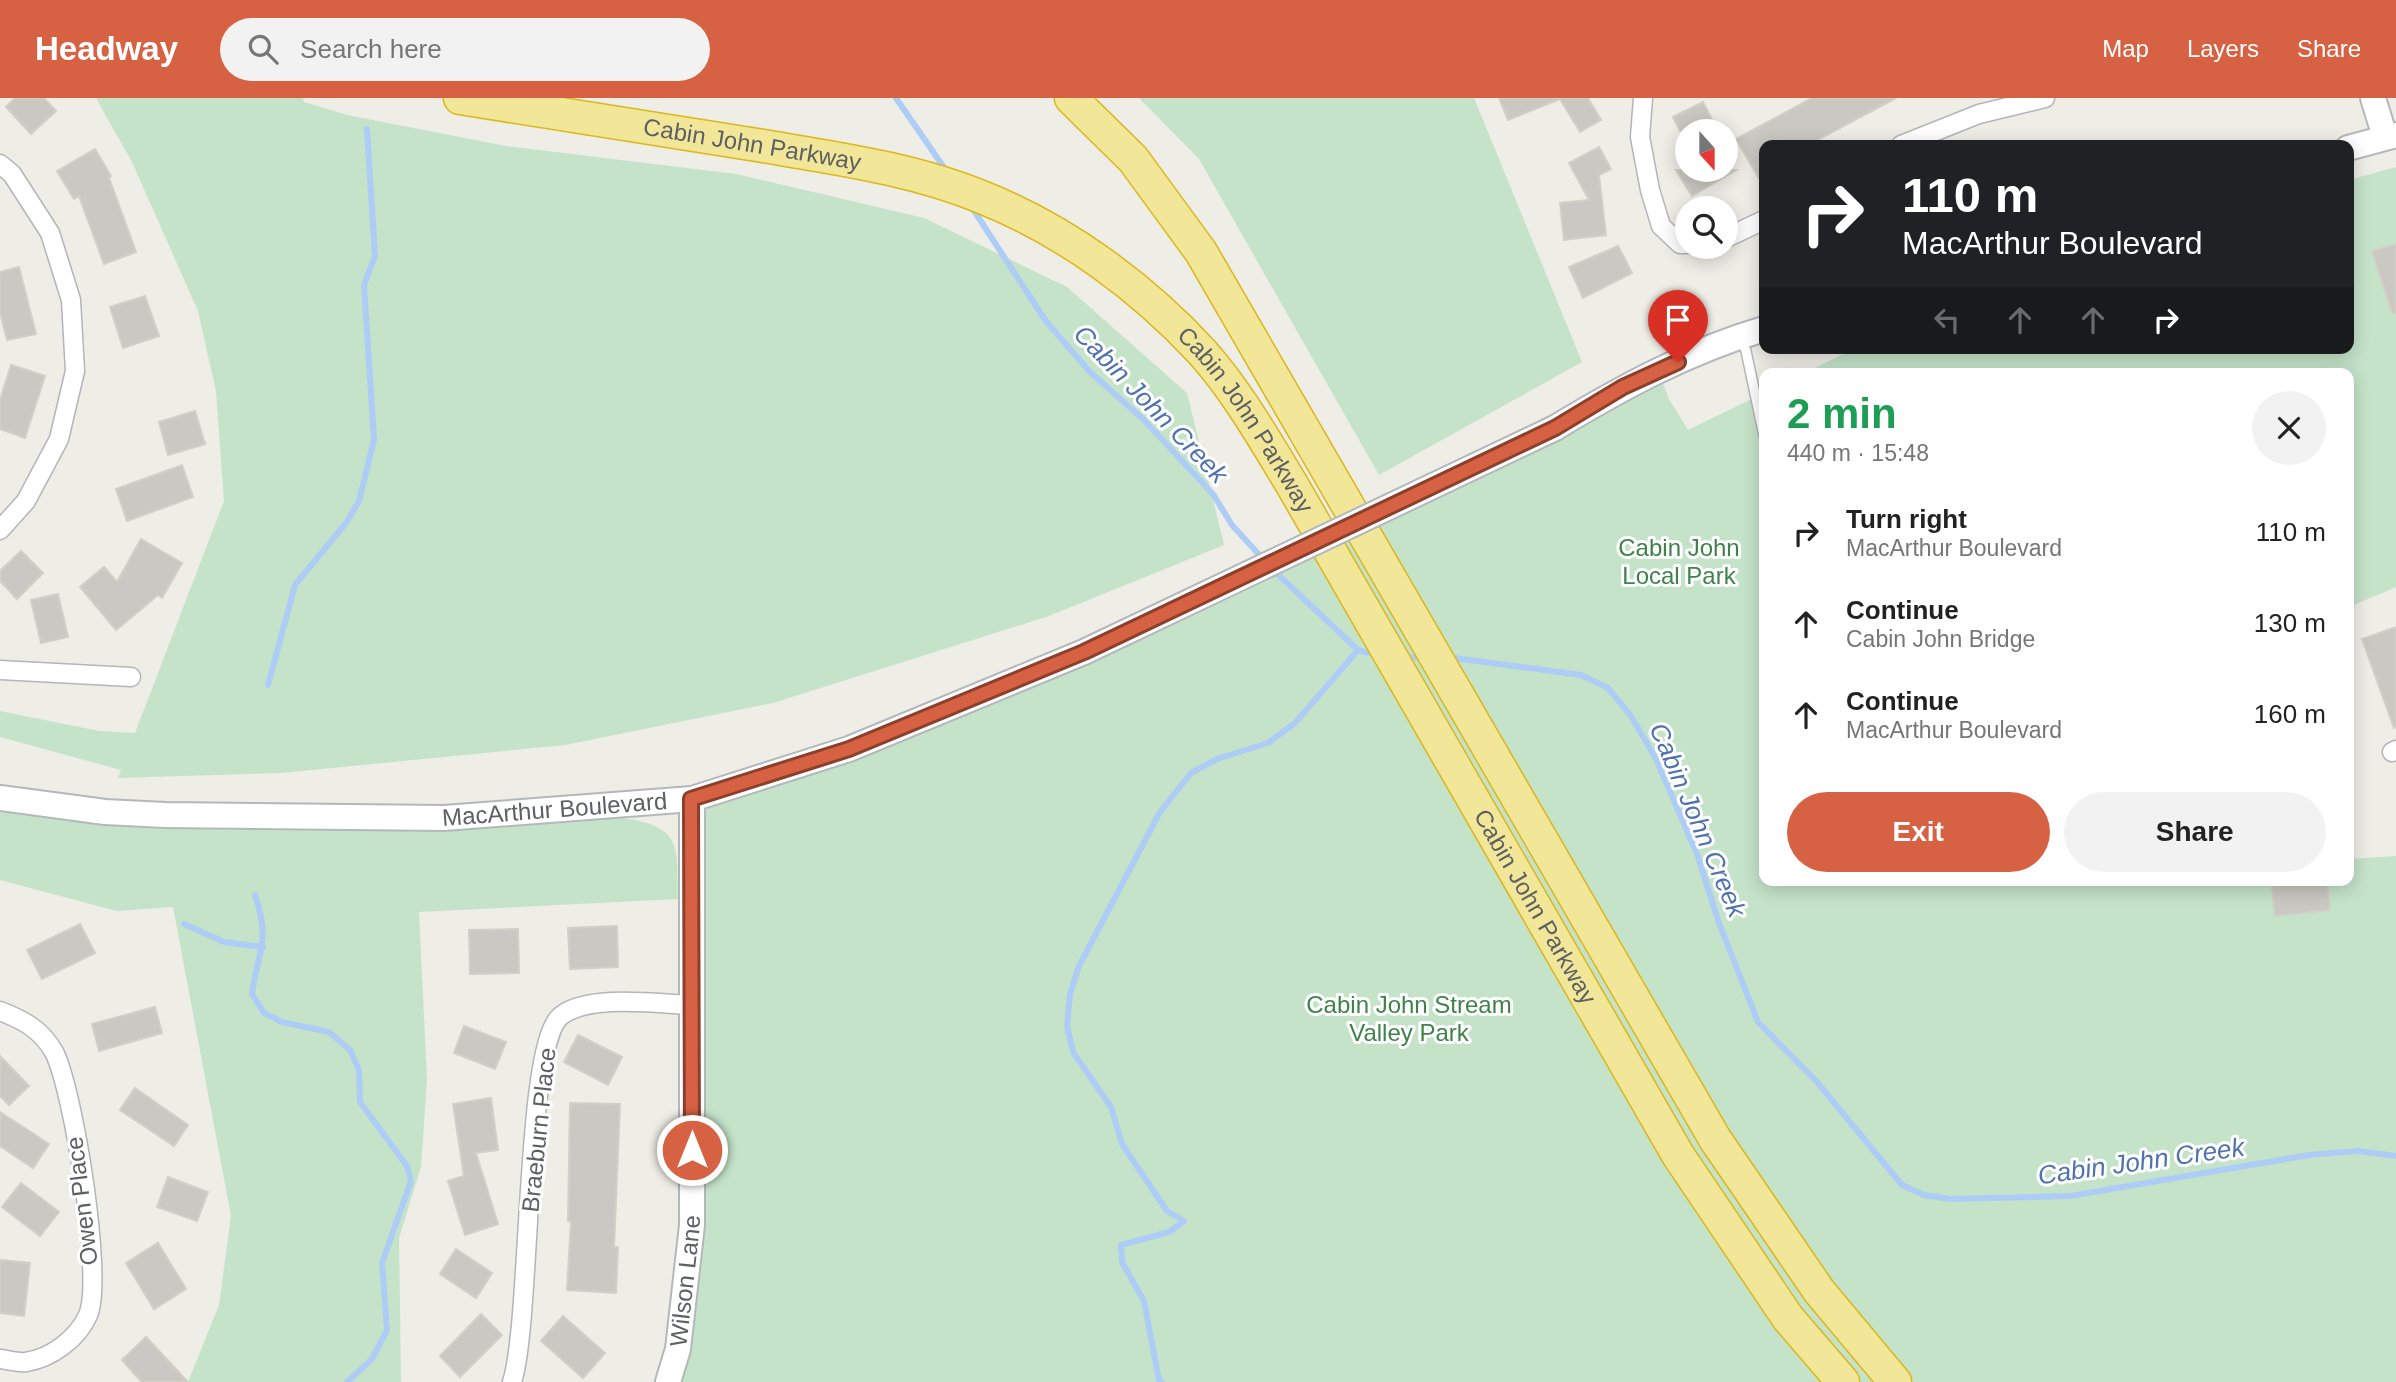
<!DOCTYPE html>
<meta charset="utf-8">
<style>
:root{--surface:#fff;--page:#f2f2f2;--text:#222;--muted:#767676;--accent:#d76243}
body{margin:0;font-family:Arial,sans-serif;background:var(--page);color:var(--text);height:100vh;display:flex;flex-direction:column;font-size:26px;white-space:nowrap}
*{box-sizing:border-box;margin:0}
p{font-size:23px;color:var(--muted)}
.icon{flex:none;width:38px;height:38px;fill:none;stroke:currentColor;stroke-width:2;stroke-linecap:round;stroke-linejoin:round}
.map{position:relative;flex:1;overflow:hidden}
.panel{position:absolute;left:1759px;top:270px;width:595px;height:518px;display:flex;flex-direction:column;background:var(--surface);border-radius:14px;box-shadow:0 4px 18px #0003}
.panel>*{flex:none}
.banner{position:absolute;left:1759px;top:42px;width:595px;height:214px;border-radius:14px;box-shadow:0 4px 18px #0003;background:#202124;color:#fff;overflow:hidden}
.needle{width:46px;rotate:159deg}
.buttons{position:absolute;left:1675px;top:21px;display:grid;gap:14px}
.buttons a{display:grid;place-items:center;width:63px;height:63px;border-radius:50%;background:var(--surface);box-shadow:0 4px 18px #0003;font-size:35px}
.pin{position:absolute;display:grid;place-items:center;width:60px;height:60px;color:#fff;margin:-72px -30px;border-radius:50% 50% 50% 0;rotate:-45deg;box-shadow:0 0 7px #0007}
.pin .icon{rotate:45deg}
.me{position:absolute;width:77px;margin:-38px;rotate:0deg;stroke-linejoin:round;filter:drop-shadow(0 0 5px #0008)}
.turn{display:flex;align-items:center;gap:24px;height:147px;padding:0 28px;font-size:32px}
.turn .icon{width:91px;height:91px;stroke-width:2.5}
.turn b{display:block;font-size:49px;line-height:60px}
.lanes{display:flex;align-items:center;height:66px;padding:0 28px;background:#0003;justify-content:center;gap:35px;direction:ltr}
.lanes .off{opacity:.35}
.round{display:grid;place-items:center;flex:none;width:74px;height:74px;border-radius:37px;background:var(--page)}
.headline{display:flex;align-items:center;justify-content:space-between;height:119px;padding:0 28px}
h1{font-size:42px;font-weight:700;line-height:52px;color:#1e9e55}
.button{display:flex;gap:14px;margin-top:auto;padding:14px 28px}
.button a{flex:1;height:80px;border-radius:42px;background:var(--accent);color:#fff;font-size:28px;font-weight:700;line-height:80px;text-align:center}
.button a+a{background:var(--page);color:var(--text)}
ul{padding:0;list-style:none}
li{display:flex;align-items:center;gap:21px;height:91px;padding:0 28px}
li div{flex:1}
li b{display:block;font-size:26px}
li em{font-style:normal}
header{display:flex;align-items:center;gap:42px;box-sizing:border-box;height:98px;padding:0 35px;background:var(--accent);color:#fff}
header strong{font-size:33px}
nav{display:flex;gap:38px;margin-inline-start:auto;font-size:24px}
.search{width:490px;height:63px;background:var(--page);display:flex;align-items:center;gap:18px;box-sizing:border-box;padding:0 24px;border-radius:38px;color:var(--muted);font-size:26px}
.map>svg:first-child{display:block}
.green{fill:#c5e3c9}
.lines{fill:none;stroke-linecap:round;stroke-linejoin:round}
.stream{stroke:#aecdf6;stroke-width:6}
.building{fill:#cac8c2;stroke:#d2d0c5;stroke-width:2}
.lane-casing{stroke:#b3b5b9;stroke-width:12}
.street-casing{stroke:#b3b5b9;stroke-width:21}
.secondary-casing{stroke:#b4b7bb;stroke-width:28}
.highway-casing{stroke:#dbb719;stroke-width:35}
.lane{stroke:#fff;stroke-width:9}
.street{stroke:#fff;stroke-width:18}
.secondary{stroke:#fff;stroke-width:24}
.highway{stroke:#f2e799;stroke-width:32}
.secondary-bridge-casing{stroke:#b4b7bb;stroke-width:28;stroke-linecap:butt}
.secondary-bridge{stroke:#fff;stroke-width:24}
.route-casing{stroke:#8c402c;stroke-width:18}
.route{stroke:#d76243;stroke-width:12}
.labels{text-anchor:middle;stroke-width:6;stroke-linejoin:round;paint-order:stroke}
.street-label{font-size:24px;fill:#5d6064;stroke:#fff}
.park-label{font-size:24px;fill:#3f824b;stroke:#fff}
.water-label{font-size:26px;font-style:italic;fill:#5072af;stroke:#fff}
</style>
<header>
<strong>Headway</strong>
<div class="search"><svg class="icon" aria-label="search" viewBox="0 0 24 24"><circle cx="10" cy="10" r="6"/><path d="M15 15l6 6"/></svg>Search here</div>
<nav><a>Map</a><a>Layers</a><a>Share</a></nav>
</header>
<div class="map">
<svg width="2396" height="1284" viewBox="0 0 2396 1284">
<rect width="100%" height="100%" fill="#eeede6"/>
<g class="green">
<polygon points="96,0 303,0 304,4 347,17 506,48 736,76 924,120 1067,189 1187,295 1224,447 1049,518 773,605 565,647 281,675 118,680 121,672 0,639 0,613 99,633 135,635 224,403 216,293 198,213 132,64"/>
<polygon points="1139,0 1474,0 1582,264 1379,377 1199,61"/>
<polygon points="2396,69 2396,489 2349,509 2348,275 1805,275 1855,250 2348,250 2349,82"/>
<polygon points="1658,272 1669,301 1688,332 1764,295 1764,782 2348,782 2349,761 2396,758 2396,1284 668,1284 678,1250 692,701 905,630"/>
<path d="M0 711C206 746 416 729 624 720 683 729 677 749 678 801L419 814 427 982 421 1069 399 1140 401 1284H188L219 1207 231 1118 173 809 117 813 0 782Z"/>
</g>
<g class="lines">
<g class="stream">
<polyline points="896,0 947,74"/>
<polyline points="971,108 1045,222 1090,274 1143,321 1213,396 1232,427 1264,462"/>
<polyline points="1271,470 1358,552 1377,557"/>
<polyline points="1447,559 1581,577 1608,590 1631,618 1656,661 1697,756 1719,825 1758,924 1817,984 1902,1087 1924,1097 1950,1101 2070,1098 2309,1057 2358,1053 2396,1058"/>
<polyline points="1402,560 1426,559"/>
<polyline points="268,587 295,487 346,425 359,403 374,342 364,187 375,158 367,31"/>
<path d="M255 797C271 845 258 851 252 896L264 915 282 924 329 934 350 952 359 972 360 1004 407 1068 411 1083 382 1165 387 1232 372 1261 347 1284"/>
<polyline points="184,826 224,844 263,849"/>
<polyline points="1162,1284 1159,1282 1144,1203 1122,1164 1121,1147 1169,1134 1184,1123 1167,1113 1122,1046 1111,1009 1073,954 1067,928 1070,896 1079,868 1160,714 1191,675 1217,661 1268,645 1295,625 1358,552"/>
</g>
</g>
<g class="building">
<polygon points="15,0 44,0 56,13 31,36 6,9"/>
<polygon points="1499,0 1588,0 1601,22 1580,34 1560,1 1508,22"/>
<polygon points="1812,0 1896,0 1808,47 1764,47 1764,89 1736,41"/>
<polygon points="1703,4 1718,33 1680,33 1673,19"/>
<polygon points="1599,49 1611,71 1599,77 1606,137 1564,142 1560,105 1589,102 1569,65"/>
<polygon points="95,51 111,78 109,80 136,154 104,166 79,98 74,101 57,73"/>
<polygon points="1676,72 1736,72 1692,98"/>
<polygon points="2396,146 2396,215 2392,215 2372,153"/>
<polygon points="1618,148 1632,175 1583,200 1569,169"/>
<polygon points="19,169 36,236 7,242 0,214 0,174"/>
<polygon points="145,198 159,238 123,250 110,209"/>
<polygon points="11,267 45,278 25,340 0,331 0,302"/>
<polygon points="195,313 205,346 168,357 159,324"/>
<polygon points="182,367 193,399 127,423 116,391"/>
<polygon points="141,441 182,465 162,500 158,497 116,532 80,489 104,469 117,484"/>
<polygon points="21,453 43,475 17,501 0,483 0,473"/>
<polygon points="58,496 68,539 41,545 31,502"/>
<polygon points="2396,529 2396,629 2394,630 2362,541"/>
<polygon points="2294,782 2327,782 2330,812 2275,818 2271,785"/>
<polygon points="80,826 95,855 42,881 27,852"/>
<polygon points="617,828 618,869 570,871 568,830"/>
<polygon points="518,831 519,875 470,876 469,832"/>
<polygon points="155,909 162,935 99,953 92,926"/>
<polygon points="464,928 506,944 495,971 454,955"/>
<polygon points="578,937 622,959 608,987 564,964"/>
<polygon points="0,958 29,988 9,1007 0,998"/>
<polygon points="135,990 188,1027 174,1048 120,1012"/>
<polygon points="491,1000 498,1052 476,1055 498,1126 465,1137 448,1083 464,1078 453,1006"/>
<polygon points="570,1005 620,1006 614,1149 618,1149 616,1195 567,1192 571,1123 568,1123"/>
<polygon points="0,1014 49,1046 33,1070 0,1048"/>
<polygon points="168,1079 208,1094 197,1123 157,1109"/>
<polygon points="21,1085 59,1114 40,1138 2,1109"/>
<polygon points="158,1145 186,1191 154,1211 126,1165"/>
<polygon points="456,1151 492,1175 476,1200 440,1176"/>
<polygon points="0,1162 30,1165 24,1218 0,1215"/>
<polygon points="481,1216 502,1237 460,1279 440,1258"/>
<polygon points="563,1218 605,1255 583,1280 541,1243"/>
<polygon points="146,1239 188,1284 142,1284 122,1262"/>
</g>
<g class="lines">
<g class="lane-casing">
<polyline id="lane" points="1741,240 1746,253 1764,338"/>
</g>
<g class="street-casing">
<g id="street">
<polyline points="1643,0 1640,39 1650,92 1661,128 1680,146 1687,146"/>
<polyline points="1901,47 1979,16 2045,0"/>
<polyline points="0,66 12,76 50,135 71,202 75,273 59,341 26,403 0,432"/>
<polyline points="1726,140 1764,122"/>
<polyline points="0,572 131,579"/>
<polyline points="2392,654 2396,652"/>
<path d="M0 913C23 922 41 931 54 954 73 990 104 1181 88 1217 78 1240 52 1260 26 1264 19 1265 8 1262 0 1261"/>
<path d="M512 1284C532 1222 524 942 562 917 591 896 658 906 693 907"/>
</g>
</g>
<g class="secondary-casing">
<g id="secondary">
<polyline points="2373,0 2385,39"/>
<polyline points="2348,50 2396,37"/>
<path d="M1555 330C1621 290 1689 253 1764 231"/>
<path id="s1" d="M0 700 105 714 165 717 444 720 692 701 849 651 1084 554"/>
<path id="s2" d="M668 1284 678 1251 692 1127V701"/>
</g>
</g>
<g class="highway-casing">
<g id="highway">
<path id="s3" d="M460 0C559 15 658 31 757 47 833 60 912 70 984 100 1066 133 1142 189 1202 254 1237 293 1264 341 1291 385L1678 1057 1788 1220 1843 1284"/>
<polyline points="1071,0 1133,61 1201,154 1715,1041 1819,1193 1895,1284"/>
</g>
</g>
<use href="#lane" class="lane"/>
<use href="#street" class="street"/>
<use href="#secondary" class="secondary"/>
<use href="#highway" class="highway"/>
<g class="secondary-bridge-casing">
<polyline id="secondary-bridge" points="1084,554 1555,330"/>
</g>
<use href="#secondary-bridge" class="secondary-bridge"/>
</g>
<g class="lines">
<g class="route-casing">
<polyline id="route" points="692,1052 691,701 849,651 1084,554 1555,330 1623,289 1678,264"/>
</g>
<use href="#route" class="route"/>
</g>
<g class="labels">
<g class="street-label">
<text dy="8" stroke="none"><textPath href="#s3" startOffset="296">Cabin John Parkway</textPath></text>
<text dy="8" stroke="none"><textPath href="#s3" startOffset="884">Cabin John Parkway</textPath></text>
<text dy="8" stroke="none"><textPath href="#s1" startOffset="556">MacArthur Boulevard</textPath></text>
<text dy="8" stroke="none"><textPath href="#s3" startOffset="1451">Cabin John Parkway</textPath></text>
<text transform="translate(539 1032) rotate(-84)" y="8">Braeburn Place</text>
<text transform="translate(82 1103) rotate(-97)" y="8">Owen Place</text>
<text dy="8" stroke="none"><textPath href="#s2" startOffset="103">Wilson Lane</textPath></text>
</g>
<g class="park-label">
<text x="1679" y="458">Cabin John<tspan x="1679" dy="28">Local Park</tspan></text>
<text x="1409" y="915">Cabin John Stream<tspan x="1409" dy="28">Valley Park</tspan></text>
</g>
<g class="water-label">
<text transform="translate(1151 306) rotate(46)" y="9">Cabin John Creek</text>
<text transform="translate(1698 722) rotate(67)" y="9">Cabin John Creek</text>
<text transform="translate(2141 1063) rotate(-8)" y="9">Cabin John Creek</text>
</g>
</g>
</svg>
<div class="buttons">
<a><svg class="needle" viewBox="-14 -14 28 28"><path d="M0-13l5 13h-10z" fill="#e53935"/><path d="M0 13l5-13h-10z" fill="#767676"/></svg></a>
<a><svg class="icon" aria-label="search" viewBox="0 0 24 24"><circle cx="10" cy="10" r="6"/><path d="M15 15l6 6"/></svg></a>
</div>
<div class="pin" style="left:1678px;top:264px;background:#d93025"><svg class="icon" aria-label="arrive" viewBox="0 0 24 24"><path d="M6 21V4h12l-3 4 3 4H6"/></svg></div>
<svg class="me" style="left:692px;top:1052px" viewBox="-20 -20 40 40"><circle r="17" fill="#d76243" stroke="#fff" stroke-width="3"/><path d="M0-11L8 9 0 5-8 9z" fill="#fff"/></svg>
<div class="banner">
<div class="turn"><svg class="icon" aria-label="right" viewBox="0 0 24 24"><path d="M7 20v-9h11M14 6l5 5-5 5"/></svg><div><b>110 m</b>MacArthur Boulevard</div></div>
<div class="lanes"><svg class="icon off" aria-label="left" viewBox="0 0 24 24"><path d="M17 20v-9H6M10 6l-5 5 5 5"/></svg><svg class="icon off" aria-label="ahead" viewBox="0 0 24 24"><path d="M12 20V5M6 11l6-6 6 6"/></svg><svg class="icon off" aria-label="ahead" viewBox="0 0 24 24"><path d="M12 20V5M6 11l6-6 6 6"/></svg><svg class="icon" aria-label="right" viewBox="0 0 24 24"><path d="M7 20v-9h11M14 6l5 5-5 5"/></svg></div>
</div>
<section class="panel">
<div class="headline"><div><h1>2 min</h1><p>440 m · 15:48</p></div><a class="round"><svg class="icon" aria-label="close" viewBox="0 0 24 24"><path d="M6 6l12 12M18 6L6 18"/></svg></a></div>
<ul>
<li><svg class="icon" aria-label="right" viewBox="0 0 24 24"><path d="M7 20v-9h11M14 6l5 5-5 5"/></svg><div><b>Turn right</b><p>MacArthur Boulevard</p></div><em>110 m</em></li>
<li><svg class="icon" aria-label="ahead" viewBox="0 0 24 24"><path d="M12 20V5M6 11l6-6 6 6"/></svg><div><b>Continue</b><p>Cabin John Bridge</p></div><em>130 m</em></li>
<li><svg class="icon" aria-label="ahead" viewBox="0 0 24 24"><path d="M12 20V5M6 11l6-6 6 6"/></svg><div><b>Continue</b><p>MacArthur Boulevard</p></div><em>160 m</em></li>
</ul>
<div class="button"><a>Exit</a><a>Share</a></div>
</section>
</div>
